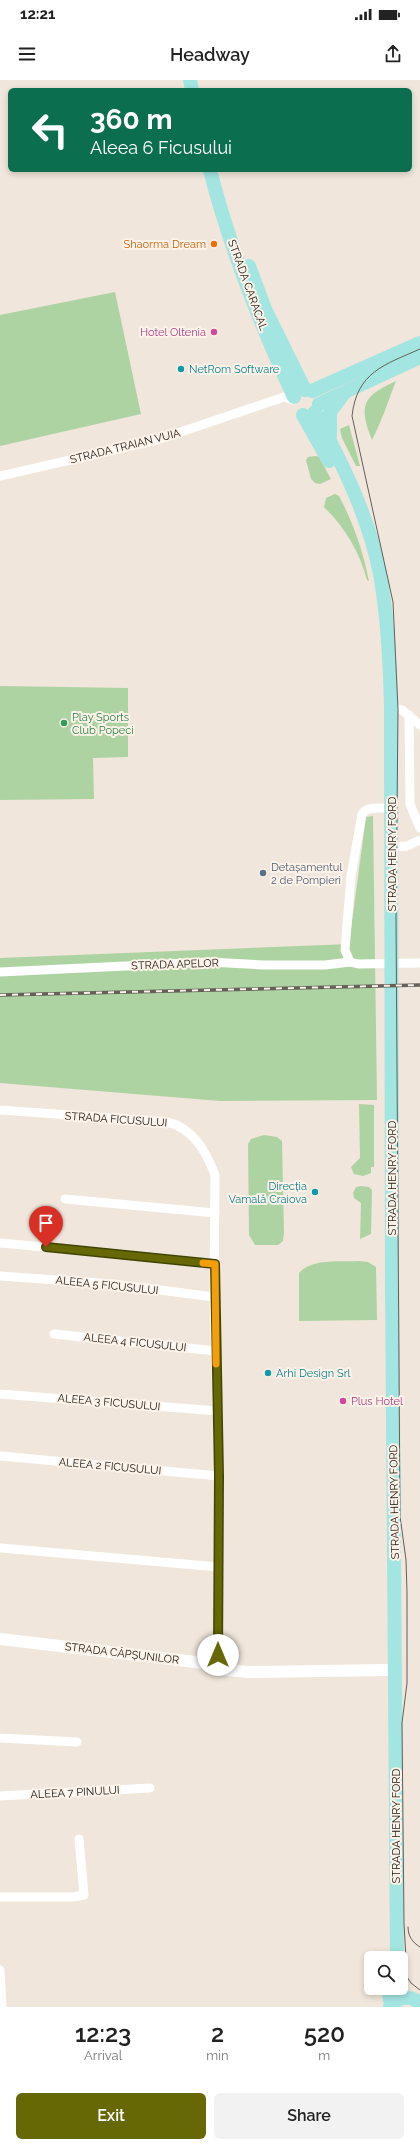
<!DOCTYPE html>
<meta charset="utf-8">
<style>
:root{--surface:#fff;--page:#f2f2f2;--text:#222;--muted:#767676;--accent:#656804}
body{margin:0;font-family:Raleway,sans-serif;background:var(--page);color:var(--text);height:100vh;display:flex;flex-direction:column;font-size:15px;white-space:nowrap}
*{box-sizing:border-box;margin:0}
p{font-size:13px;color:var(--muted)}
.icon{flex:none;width:22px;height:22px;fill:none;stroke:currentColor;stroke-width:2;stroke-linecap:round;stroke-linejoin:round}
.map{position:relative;height:1927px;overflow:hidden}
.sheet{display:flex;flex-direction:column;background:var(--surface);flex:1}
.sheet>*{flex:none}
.hud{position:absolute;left:8px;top:8px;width:404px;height:84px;border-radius:6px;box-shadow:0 2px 6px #0003;background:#0b6e4f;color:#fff;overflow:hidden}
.controls{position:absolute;left:364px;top:1871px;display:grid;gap:8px}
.controls a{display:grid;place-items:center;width:44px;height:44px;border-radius:6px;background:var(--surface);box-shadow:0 2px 6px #0003;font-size:20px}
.pin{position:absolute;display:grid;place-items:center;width:34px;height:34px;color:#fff;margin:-41px -17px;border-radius:50% 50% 50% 0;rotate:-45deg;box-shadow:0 0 4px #0007}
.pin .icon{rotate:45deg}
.me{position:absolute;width:44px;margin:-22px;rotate:0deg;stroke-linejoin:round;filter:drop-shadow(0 0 3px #0008)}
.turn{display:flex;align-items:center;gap:14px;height:84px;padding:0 16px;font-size:18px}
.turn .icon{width:52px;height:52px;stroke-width:2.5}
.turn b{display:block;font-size:28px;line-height:34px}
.eta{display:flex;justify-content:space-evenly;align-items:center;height:68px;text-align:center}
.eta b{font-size:24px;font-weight:600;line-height:28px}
.primary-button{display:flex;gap:8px;margin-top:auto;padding:8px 16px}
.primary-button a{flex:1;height:46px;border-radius:6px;background:var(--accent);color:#fff;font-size:16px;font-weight:600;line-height:46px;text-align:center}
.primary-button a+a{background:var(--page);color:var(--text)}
.status{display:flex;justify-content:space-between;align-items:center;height:28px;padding:0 20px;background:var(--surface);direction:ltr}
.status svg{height:11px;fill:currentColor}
header{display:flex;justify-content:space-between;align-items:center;height:52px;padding:0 16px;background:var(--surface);font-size:18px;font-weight:600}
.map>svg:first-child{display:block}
.green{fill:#aed3a3}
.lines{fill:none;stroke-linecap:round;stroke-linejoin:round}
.street{stroke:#fff;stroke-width:9}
.secondary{stroke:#fff;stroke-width:12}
.primary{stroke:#a2e5e1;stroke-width:14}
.tram{stroke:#645f58;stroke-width:1}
.rail-casing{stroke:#645f58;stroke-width:3.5}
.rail{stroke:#fdf3e8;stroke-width:2;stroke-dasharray:6;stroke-linecap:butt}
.route-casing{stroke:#424403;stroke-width:10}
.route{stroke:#656804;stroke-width:7}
.slow{stroke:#f59e0b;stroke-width:7}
.food-dot{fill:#e8710a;stroke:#fdf3e8;stroke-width:1.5}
.hotel-dot{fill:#d1479c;stroke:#fdf3e8;stroke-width:1.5}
.culture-dot{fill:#0f9aa8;stroke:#fdf3e8;stroke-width:1.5}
.leisure-dot{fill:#2e9e5b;stroke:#fdf3e8;stroke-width:1.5}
.service-dot{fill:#5c6f8a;stroke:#fdf3e8;stroke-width:1.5}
.labels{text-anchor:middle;stroke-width:4;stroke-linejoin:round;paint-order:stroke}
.food-label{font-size:11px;fill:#c56008;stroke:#fdf3e8;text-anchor:end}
.street-label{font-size:11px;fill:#1b1814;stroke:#fdf3e8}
.hotel-label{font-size:11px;fill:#b23c85;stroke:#fdf3e8;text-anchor:end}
.culture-label{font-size:11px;fill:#0d838f;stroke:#fdf3e8;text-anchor:start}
.leisure-label{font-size:11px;fill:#27864d;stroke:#fdf3e8;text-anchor:start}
.service-label{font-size:11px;fill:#4e5e75;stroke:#fdf3e8;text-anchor:start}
</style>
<div class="status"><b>12:21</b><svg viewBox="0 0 49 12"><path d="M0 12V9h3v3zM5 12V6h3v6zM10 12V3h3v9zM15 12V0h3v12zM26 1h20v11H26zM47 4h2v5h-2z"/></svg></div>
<header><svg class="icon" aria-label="menu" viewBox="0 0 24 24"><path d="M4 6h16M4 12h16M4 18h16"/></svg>Headway<svg class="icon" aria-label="share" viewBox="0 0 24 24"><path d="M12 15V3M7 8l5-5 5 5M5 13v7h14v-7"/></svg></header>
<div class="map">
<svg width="420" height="1927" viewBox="0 0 420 1927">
<rect width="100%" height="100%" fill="#f0e6db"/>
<g class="green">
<polygon points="115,212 141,334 0,366 0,235"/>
<path d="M396 301C388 321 382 341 372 360 358 325 363 316 396 301Z"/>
<polygon points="349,345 360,386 356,386 342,358 340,349"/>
<polygon points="316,376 319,377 331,399 320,404 315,403 311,399 306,380 308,377"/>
<path d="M335 414 339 416C353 442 363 471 369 501L367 500C360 473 345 447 324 427L326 418Z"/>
<polygon points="0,606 128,608 128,677 93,678 94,719 0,720"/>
<polygon points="373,736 377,1020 220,1021 0,1003 0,878 349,864 366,737"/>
<polygon points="359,1024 374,1025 374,1087 371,1087 371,1093 363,1096 354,1094 351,1087 360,1078"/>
<polygon points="264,1055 277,1057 282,1061 284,1153 283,1161 278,1165 255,1165 249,1155 248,1064 251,1059"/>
<polygon points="361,1106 369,1107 372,1110 371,1154 360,1159 361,1123 354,1118 353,1113 356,1107"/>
<path d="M359 1181 368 1182 376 1187 377 1240 299 1241V1193C312 1178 340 1182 359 1181Z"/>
</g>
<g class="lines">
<g class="street">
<polyline points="0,396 157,360 284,317 293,320"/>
<polyline points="391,627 402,630 420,645"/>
<polyline points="409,635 410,724 420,748"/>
<polyline points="392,767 407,766 420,760"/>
<path d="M350 882 345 870 351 796 362 734C367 727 376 728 384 728"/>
<polyline points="0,892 209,882 263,885 325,885 350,882 358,884 420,883"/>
<path d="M0 1030 167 1042C193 1048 206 1071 215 1095L214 1217 219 1396 218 1589"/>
<polyline points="65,1119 215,1133"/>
<polyline points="0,1163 123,1174 215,1184"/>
<polyline points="0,1196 113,1204 214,1217"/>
<polyline points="54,1254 216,1271"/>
<polyline points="0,1314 218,1331"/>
<polyline points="0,1376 219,1396"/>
<polyline points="1,1468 219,1487"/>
<polyline points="0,1658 77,1662"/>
<polyline points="0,1716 150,1708"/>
<polyline points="0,1817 73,1817 84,1815 79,1759"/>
<polyline points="0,1890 2,1927"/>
</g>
<polyline class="secondary" points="0,1559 204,1583 218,1589 248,1592 387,1590"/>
<g class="primary">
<polyline points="190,0 192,10"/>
<path d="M210 90C230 169 260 244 294 317"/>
<polyline points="249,186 265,229 305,310"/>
<polyline points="312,311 420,263"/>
<polyline points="319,324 420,277"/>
<path d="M315 332C342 383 369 437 380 494 388 538 390 583 391 627L392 1199 397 1878"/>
<polyline points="303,335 329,381"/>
<polyline points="330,355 330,332 344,313"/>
<polyline points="388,1908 391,1925"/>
<path d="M390 1927C398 1916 410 1915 420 1923"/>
</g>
<g class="tram">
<path d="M420 269C384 285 357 292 352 336L393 522 398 629 396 837 400 1436 406 1480 407 1512V1603L402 1643 404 1843 407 1897 411 1903 420 1910"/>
<path d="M408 1847C408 1856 412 1862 420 1867"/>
</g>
<g class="rail-casing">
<polyline id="rail" points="0,915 420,905"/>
</g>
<use href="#rail" class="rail"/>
</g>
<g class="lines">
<g class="route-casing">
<polyline id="route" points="46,1167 215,1184 219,1396 218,1575"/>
</g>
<use href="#route" class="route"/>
<polyline class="slow" points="203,1183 215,1184 216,1284"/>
</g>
<circle class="food-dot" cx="214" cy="164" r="4"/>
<g class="hotel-dot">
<circle cx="214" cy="252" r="4"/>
<circle cx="343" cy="1321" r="4"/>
</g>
<g class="culture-dot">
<circle cx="181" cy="289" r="4"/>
<circle cx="315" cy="1112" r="4"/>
<circle cx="268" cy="1293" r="4"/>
</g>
<circle class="leisure-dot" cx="64" cy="643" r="4"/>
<circle class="service-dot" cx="263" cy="793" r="4"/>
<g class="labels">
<g class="food-label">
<text x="206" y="168">Shaorma Dream</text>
</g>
<g class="street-label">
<text transform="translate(248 205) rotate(70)" y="4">STRADA CARACAL</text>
<text transform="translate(125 366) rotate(-14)" y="4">STRADA TRAIAN VUIA</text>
<text transform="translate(392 774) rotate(-90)" y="4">STRADA HENRY FORD</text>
<text transform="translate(175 884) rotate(-2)" y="4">STRADA APELOR</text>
<text transform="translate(116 1039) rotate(4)" y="4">STRADA FICUSULUI</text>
<text transform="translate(392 1098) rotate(-90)" y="4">STRADA HENRY FORD</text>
<text transform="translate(107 1205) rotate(6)" y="4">ALEEA 5 FICUSULUI</text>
<text transform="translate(135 1262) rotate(6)" y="4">ALEEA 4 FICUSULUI</text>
<text transform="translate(109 1322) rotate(5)" y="4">ALEEA 3 FICUSULUI</text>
<text transform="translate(110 1386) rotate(5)" y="4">ALEEA 2 FICUSULUI</text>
<text transform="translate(394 1422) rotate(-91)" y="4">STRADA HENRY FORD</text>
<text transform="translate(122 1573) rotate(7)" y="4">STRADA CĂPȘUNILOR</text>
<text transform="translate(75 1712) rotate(-3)" y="4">ALEEA 7 PINULUI</text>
<text transform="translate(396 1746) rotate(-90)" y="4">STRADA HENRY FORD</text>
</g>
<g class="hotel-label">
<text x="206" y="256">Hotel Oltenia</text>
<text x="351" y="1325" text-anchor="start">Plus Hotel</text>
</g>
<g class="culture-label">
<text x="189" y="293">NetRom Software</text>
<text x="307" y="1110" text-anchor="end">Direcția<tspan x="307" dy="13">Vamală Craiova</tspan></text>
<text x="276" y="1297">Arhi Design Srl</text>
</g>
<g class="leisure-label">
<text x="72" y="641">Play Sports<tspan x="72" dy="13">Club Popeci</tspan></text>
</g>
<g class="service-label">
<text x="271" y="791">Detașamentul<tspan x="271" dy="13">2 de Pompieri</tspan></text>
</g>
</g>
</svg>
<div class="controls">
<a><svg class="icon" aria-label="search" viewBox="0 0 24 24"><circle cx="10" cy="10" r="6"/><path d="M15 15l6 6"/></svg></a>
</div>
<div class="pin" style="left:46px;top:1167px;background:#d93025"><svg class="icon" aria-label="arrive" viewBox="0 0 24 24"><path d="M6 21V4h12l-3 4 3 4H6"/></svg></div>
<svg class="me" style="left:218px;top:1575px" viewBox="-20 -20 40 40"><circle r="19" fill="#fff"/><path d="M0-13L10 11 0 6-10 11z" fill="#656804"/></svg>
<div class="hud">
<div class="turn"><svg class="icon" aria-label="left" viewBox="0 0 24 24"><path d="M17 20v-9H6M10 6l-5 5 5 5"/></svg><div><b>360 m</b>Aleea 6 Ficusului</div></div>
</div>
</div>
<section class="sheet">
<div class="eta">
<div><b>12:23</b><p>Arrival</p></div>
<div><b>2</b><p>min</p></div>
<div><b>520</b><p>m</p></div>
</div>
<div class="primary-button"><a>Exit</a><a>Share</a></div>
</section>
